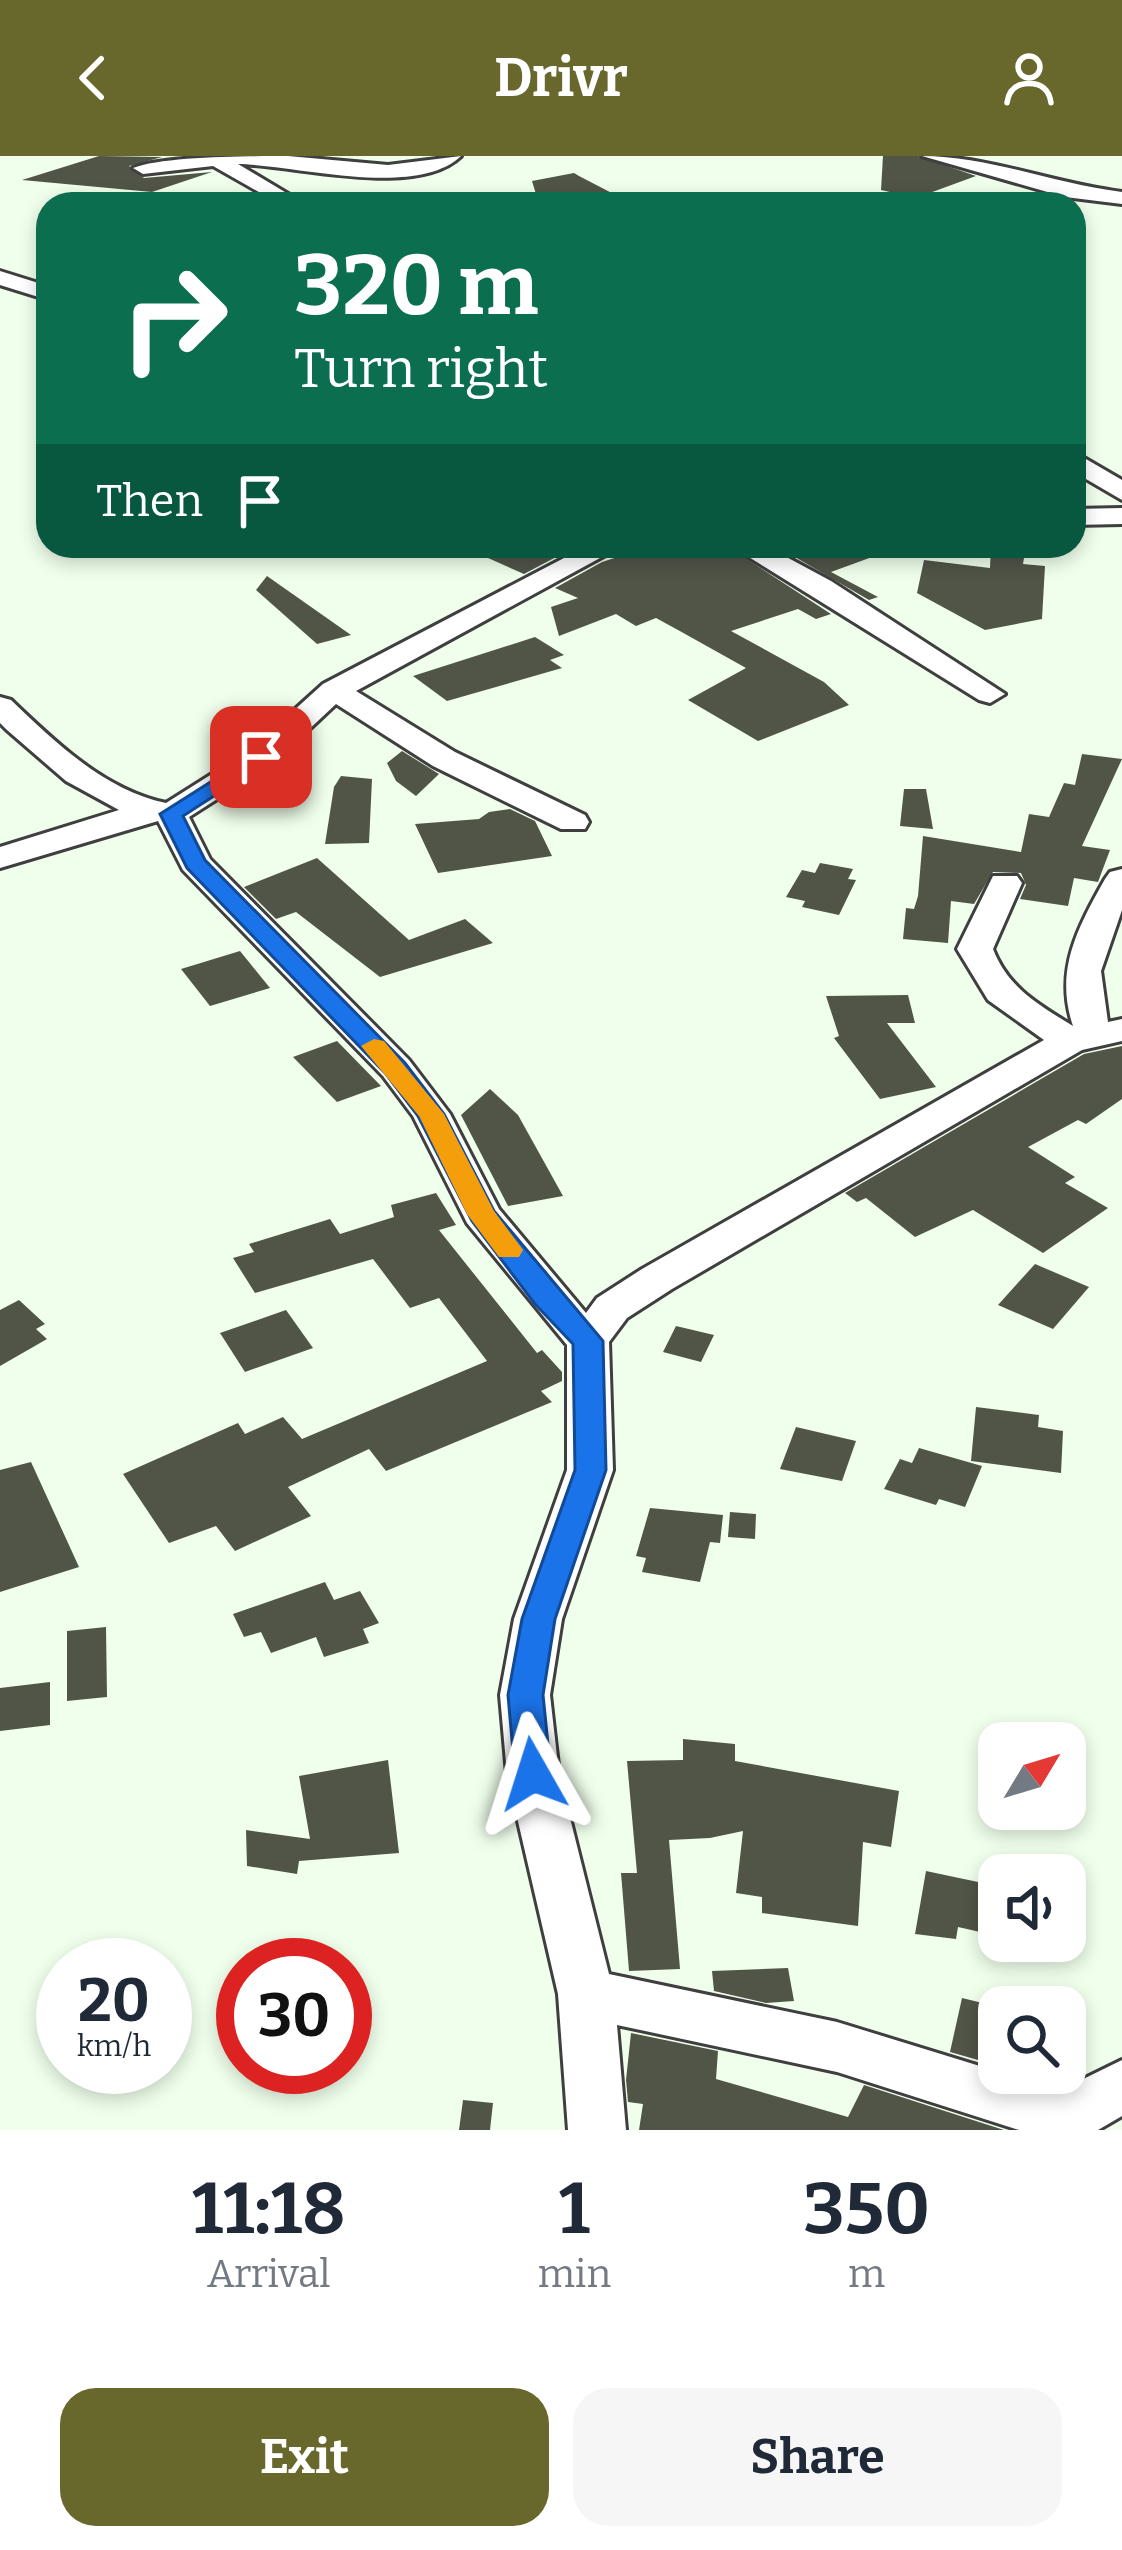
<!DOCTYPE html>
<style>
:root{--surface:#fff;--page:#f6f6f7;--text:#1f2937;--muted:#747a83;--accent:#68672c}
body{margin:0;font-family:Bitter,serif;background:var(--page);color:var(--text);height:100vh;display:flex;flex-direction:column;font-size:45px;white-space:nowrap}
*{box-sizing:border-box;margin:0}
p{font-size:39px;color:var(--muted)}
.icon{flex:none;width:66px;height:66px;fill:none;stroke:currentColor;stroke-width:2;stroke-linecap:round;stroke-linejoin:round}
.map{position:relative;height:1974px;overflow:hidden}
.sheet{display:flex;flex-direction:column;background:var(--surface);flex:1}
.sheet>*{flex:none}
.hud{position:absolute;left:36px;top:36px;width:1050px;height:366px;border-radius:36px;box-shadow:0 6px 18px #0003;background:#0b6e4f;color:#fff;overflow:hidden}
.needle{width:78px;rotate:52deg}
.tools{position:absolute;left:978px;top:1566px;display:grid;gap:24px}
.tools a{display:grid;place-items:center;width:108px;height:108px;border-radius:24px;background:var(--surface);box-shadow:0 6px 18px #0003;font-size:60px}
.speed{position:absolute;left:36px;top:1782px;display:flex;gap:24px;font-size:60px;font-weight:700;text-align:center}
.speed>*{display:grid;place-content:center;width:156px;height:156px;border-radius:50%;background:var(--surface);box-shadow:0 6px 18px #0003;line-height:1}
.speed small{font-size:30px;font-weight:400}
.speed .limit{border:18px solid #d22;background:#fff;color:#111}
.pin{position:absolute;display:grid;place-items:center;width:102px;height:102px;color:#fff;margin:-51px;border-radius:24px;box-shadow:0 6px 18px #0006}
.me{position:absolute;width:132px;margin:-66px;rotate:354deg;stroke-linejoin:round;filter:drop-shadow(0 0 9px #0008)}
.turn{display:flex;align-items:center;gap:42px;height:252px;padding:0 60px;font-size:54px}
.turn .icon{width:156px;height:156px;stroke-width:2.5}
.turn b{display:block;font-size:84px;line-height:102px}
.then{display:flex;align-items:center;height:114px;padding:0 60px;background:#0003;gap:24px;font-size:45px}
.eta{display:flex;justify-content:space-evenly;align-items:center;height:204px;text-align:center}
.eta b{font-size:72px;font-weight:700;line-height:84px}
.cta{display:flex;gap:24px;margin-top:auto;padding:24px 60px}
.cta a{flex:1;height:138px;border-radius:36px;background:var(--accent);color:#fff;font-size:48px;font-weight:700;line-height:138px;text-align:center}
.cta a+a{background:var(--page);color:var(--text)}
header{display:flex;justify-content:space-between;align-items:center;height:156px;padding:0 60px;background:var(--accent);color:#fff;font-size:54px;font-weight:700}
.map>svg:first-child{display:block}
.building{fill:#515548}
.lines{fill:none;stroke-linecap:round;stroke-linejoin:round}
.minor-casing{stroke:#3f3f3f;stroke-width:6}
.minor{fill:#fff;fill-rule:evenodd}
.route{fill:#1a73e8;stroke:#114b97;stroke-width:3}
.slow{fill:#f59e0b}
</style>
<header><svg class="icon" aria-label="back" viewBox="0 0 24 24"><path d="M15 5l-7 7 7 7"/></svg>Drivr<svg class="icon" aria-label="person" viewBox="0 0 24 24"><circle cx="12" cy="8" r="4"/><path d="M4 21q1-7 8-7t8 7"/></svg></header>
<div class="map">
<svg width="1122" height="1974" viewBox="0 0 1122 1974">
<rect width="100%" height="100%" fill="#f0ffec"/>
<g class="building">
<polygon points="99,0 162,1 129,10 144,22 212,16 152,36 22,24"/>
<polygon points="883,0 918,0 976,20 916,42 881,34"/>
<polygon points="574,17 579,20 633,48 539,48 532,25"/>
<polygon points="461,390 573,390 575,391 524,418"/>
<polygon points="652,390 727,390 831,458 816,463 798,453 731,475 824,526 849,549 758,585 688,544 746,512 678,474 656,462 636,470 616,458 559,480 551,451 578,442 555,432 602,406"/>
<polygon points="776,390 893,390 894,393 831,416 878,441 869,444"/>
<polygon points="991,390 1026,390 1023,408 1045,410 1042,463 985,474 917,437 924,404 990,412"/>
<polygon points="267,420 351,479 317,488 256,434"/>
<polygon points="535,481 564,499 550,504 562,512 447,545 413,520"/>
<polygon points="402,595 439,618 416,640 396,625 387,607"/>
<polygon points="1082,598 1122,603 1082,690 1110,694 1098,726 1074,722 1068,750 1020,743 1026,729 1021,717 993,716 974,748 951,745 948,787 903,783 906,752 914,753 918,740 923,680 1021,696 1029,658 1049,661 1064,627 1075,629"/>
<polygon points="341,620 372,623 369,687 325,688 334,631"/>
<polygon points="904,633 926,633 933,673 900,670"/>
<polygon points="510,653 535,665 552,700 438,717 415,668 479,663 489,656"/>
<polygon points="317,702 409,784 465,763 493,787 380,821 296,756 276,763 244,731"/>
<polygon points="820,707 853,713 848,723 856,724 839,759 802,751 805,745 786,741 802,714 815,717"/>
<polygon points="240,795 270,832 210,850 181,813"/>
<polygon points="908,839 915,867 887,867 936,931 880,943 834,882 839,880 826,840"/>
<polygon points="337,885 381,930 337,946 293,901"/>
<polygon points="1122,890 1122,943 1086,968 1078,964 1028,991 1075,1021 1065,1027 1108,1052 1043,1097 973,1054 915,1081 866,1042 857,1046 845,1037 1084,898"/>
<polygon points="490,933 518,959 563,1040 508,1050 461,959"/>
<polygon points="436,1037 456,1069 439,1074 537,1197 542,1194 562,1216 562,1225 541,1235 552,1246 386,1315 369,1293 288,1331 311,1360 235,1395 216,1370 169,1387 123,1318 238,1267 245,1278 283,1261 302,1283 487,1205 439,1142 410,1152 373,1103 255,1137 233,1102 254,1096 249,1088 330,1063 340,1078 394,1061 391,1049"/>
<polygon points="1035,1108 1089,1131 1053,1173 998,1149"/>
<polygon points="19,1144 45,1168 36,1173 47,1183 0,1210 0,1154"/>
<polygon points="286,1154 313,1192 245,1216 220,1177"/>
<polygon points="676,1170 714,1179 701,1206 663,1196"/>
<polygon points="976,1251 1039,1259 1038,1271 1063,1275 1061,1317 971,1305"/>
<polygon points="796,1271 856,1285 842,1325 780,1313"/>
<polygon points="919,1292 982,1310 965,1351 939,1343 936,1349 884,1333 900,1303 912,1307"/>
<polygon points="31,1306 79,1411 0,1436 0,1314"/>
<polygon points="650,1352 723,1359 720,1387 710,1386 700,1426 642,1416 646,1402 636,1400"/>
<polygon points="730,1356 756,1358 755,1383 728,1381"/>
<polygon points="325,1426 334,1444 360,1435 379,1467 363,1473 369,1487 324,1501 316,1481 271,1497 261,1476 244,1481 233,1458"/>
<polygon points="106,1471 107,1541 67,1545 67,1475"/>
<polygon points="50,1526 50,1569 0,1575 0,1532"/>
<polygon points="683,1583 735,1588 735,1605 899,1635 891,1691 863,1686 858,1770 762,1757 762,1741 736,1737 743,1675 710,1682 669,1684 680,1813 629,1815 621,1717 637,1717 627,1605 683,1604"/>
<polygon points="388,1604 399,1697 299,1705 297,1718 247,1710 246,1674 310,1683 299,1620"/>
<polygon points="926,1715 997,1730 989,1778 958,1771 956,1783 915,1778"/>
<polygon points="788,1812 794,1845 766,1847 714,1835 712,1815"/>
<polygon points="962,1842 999,1851 999,1910 950,1896"/>
<polygon points="631,1877 718,1895 716,1923 848,1961 864,1929 1004,1974 639,1974 643,1948 628,1946 626,1924"/>
<polygon points="463,1944 493,1947 490,1974 459,1974"/>
</g>
<g class="lines">
<g class="minor-casing">
<g id="minor">
<path d="M288 0 388 9 461 0C416 43 297 9 238 8L305 48H280L213 10 143 18 133 12C162 0 250 0 288 0Z"/>
<path d="M922 0C989 0 1055 28 1122 36V48L1065 41Z"/>
<polygon points="0,115 48,130 48,144 0,129"/>
<polygon points="1074,296 1122,324 1122,344 1074,316"/>
<polygon points="1122,352 1122,368 1074,369 1074,353"/>
<path d="M587 390H622L356 535 455 596 585 659 589 666 585 673H561L433 610 336 548 272 608 189 661 210 703 409 904 450 958 499 1053 586 1157 597 1142 642 1113 1044 884 988 844 957 793 993 720H1017L1022 727 993 793C1008 832 1039 849 1073 870 1054 815 1078 771 1105 723L1110 716 1122 713V754L1101 815 1108 866 1122 863V885L1082 894 672 1133 627 1162 609 1186 613 1314 562 1463 550 1539 559 1618 609 1818 837 1866 1048 1931 1069 1930 1122 1904V1960L1098 1974H1019L837 1916 617 1869 626 1974H568L558 1838 507 1618 500 1539 514 1463 567 1314V1189L467 1067 413 960 383 920 183 714 158 665 0 712V691L119 654 66 625 7 574 0 567V541L11 544C55 586 104 634 166 647L250 594 323 528Z"/>
<polygon points="731,390 766,390 831,425 1005,538 990,547 979,544"/>
</g>
</g>
<use href="#minor" class="minor"/>
</g>
<polygon class="route" points="261,594 272,601 268,605 183,660 205,704 405,907 444,958 494,1055 603,1185 606,1314 555,1463 543,1539 551,1618 546,1628 533,1633 520,1628 515,1618 508,1539 522,1463 575,1314 573,1188 535,1148 472,1065 418,960 386,918 187,712 160,658"/>
<polygon class="slow" points="374,883 384,885 444,958 494,1055 523,1094 519,1101 499,1101 467,1058 419,960 361,890"/>
</svg>
<div class="tools">
<a><svg class="needle" viewBox="-14 -14 28 28"><path d="M0-13l5 13h-10z" fill="#e53935"/><path d="M0 13l5-13h-10z" fill="#747a83"/></svg></a>
<a><svg class="icon" aria-label="sound" viewBox="0 0 24 24"><path d="M4 9h4l5-4v14l-5-4H4zM17 9q2 3 0 6"/></svg></a>
<a><svg class="icon" aria-label="search" viewBox="0 0 24 24"><circle cx="10" cy="10" r="6"/><path d="M15 15l6 6"/></svg></a>
</div>
<div class="speed"><div>20<small>km/h</small></div><div class="limit">30</div></div>
<div class="pin" style="left:261px;top:601px;background:#d93025"><svg class="icon" aria-label="arrive" viewBox="0 0 24 24"><path d="M6 21V4h12l-3 4 3 4H6"/></svg></div>
<svg class="me" style="left:533px;top:1618px" viewBox="-20 -20 40 40"><path d="M0-17L14 15 0 8-14 15z" fill="#1a73e8" stroke="#fff" stroke-width="4"/></svg>
<div class="hud">
<div class="turn"><svg class="icon" aria-label="right" viewBox="0 0 24 24"><path d="M7 20v-9h11M14 6l5 5-5 5"/></svg><div><b>320 m</b>Turn right</div></div>
<div class="then">Then<svg class="icon" aria-label="arrive" viewBox="0 0 24 24"><path d="M6 21V4h12l-3 4 3 4H6"/></svg></div>
</div>
</div>
<section class="sheet">
<div class="eta">
<div><b>11:18</b><p>Arrival</p></div>
<div><b>1</b><p>min</p></div>
<div><b>350</b><p>m</p></div>
</div>
<div class="cta"><a>Exit</a><a>Share</a></div>
</section>
